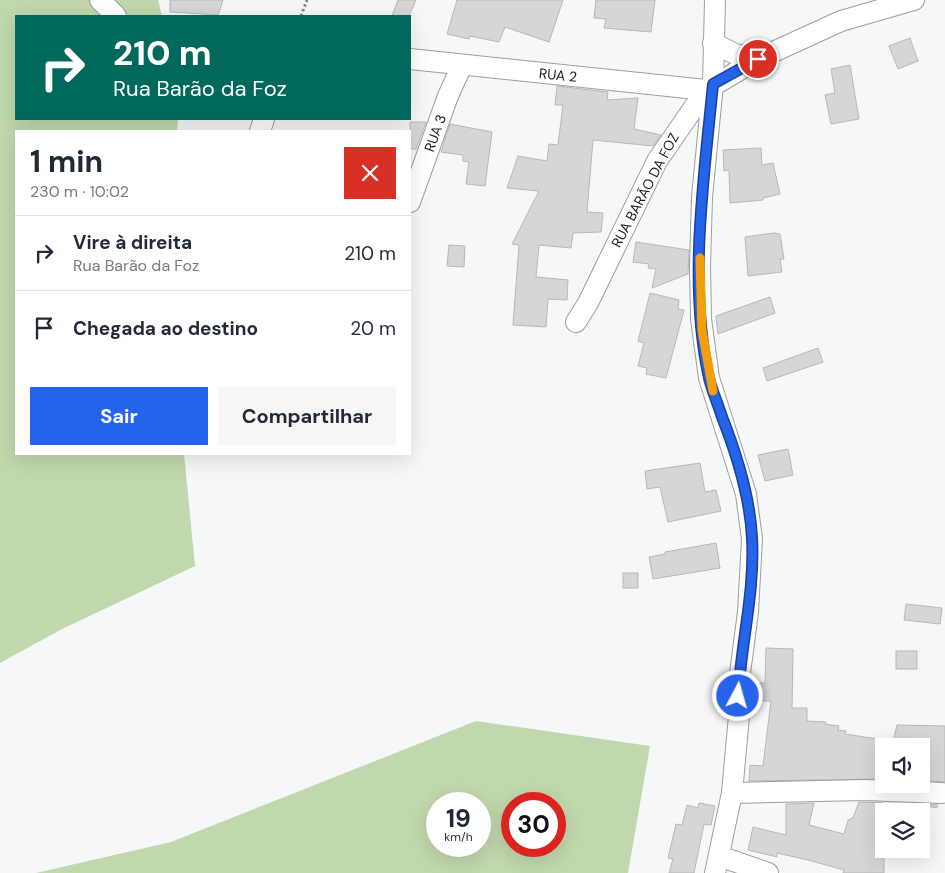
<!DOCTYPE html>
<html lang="pt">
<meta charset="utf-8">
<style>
:root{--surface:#fff;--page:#f6f6f7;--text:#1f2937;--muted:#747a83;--line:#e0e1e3;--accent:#2563eb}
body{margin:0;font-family:"DM Sans",sans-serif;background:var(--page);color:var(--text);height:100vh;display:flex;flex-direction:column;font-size:19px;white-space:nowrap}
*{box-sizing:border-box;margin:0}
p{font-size:16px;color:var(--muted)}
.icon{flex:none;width:28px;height:28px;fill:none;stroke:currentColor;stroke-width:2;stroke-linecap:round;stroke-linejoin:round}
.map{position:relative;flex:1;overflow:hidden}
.details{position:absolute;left:15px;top:130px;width:396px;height:325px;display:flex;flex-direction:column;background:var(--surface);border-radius:0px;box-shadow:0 5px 20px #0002}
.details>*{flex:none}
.hud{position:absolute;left:15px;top:15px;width:396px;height:105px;border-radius:0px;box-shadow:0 5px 20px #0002;background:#00695c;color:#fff;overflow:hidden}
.tools{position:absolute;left:875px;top:738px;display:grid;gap:10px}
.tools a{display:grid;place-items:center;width:55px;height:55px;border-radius:0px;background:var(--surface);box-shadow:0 5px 20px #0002;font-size:25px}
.speed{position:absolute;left:426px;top:792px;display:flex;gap:10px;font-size:25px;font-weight:700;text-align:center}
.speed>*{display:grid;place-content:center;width:65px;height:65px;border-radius:50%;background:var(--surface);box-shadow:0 5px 20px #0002;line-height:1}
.speed small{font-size:12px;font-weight:400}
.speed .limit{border:8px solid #d22;background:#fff;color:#111}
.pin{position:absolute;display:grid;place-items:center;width:42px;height:42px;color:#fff;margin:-21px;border:2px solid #fff;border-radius:50%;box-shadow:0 1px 5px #0007}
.me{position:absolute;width:55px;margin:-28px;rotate:6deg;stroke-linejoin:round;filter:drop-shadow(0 0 4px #0008)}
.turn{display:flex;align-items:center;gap:18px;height:105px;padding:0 15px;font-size:22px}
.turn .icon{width:65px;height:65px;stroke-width:2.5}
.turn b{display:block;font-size:35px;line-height:42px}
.round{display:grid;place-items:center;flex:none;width:52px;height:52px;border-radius:0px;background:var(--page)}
.summary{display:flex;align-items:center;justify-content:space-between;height:85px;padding:0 15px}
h1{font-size:30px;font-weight:700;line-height:38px}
.action{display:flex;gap:10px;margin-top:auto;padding:10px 15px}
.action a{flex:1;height:58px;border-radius:0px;background:var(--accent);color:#fff;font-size:20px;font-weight:700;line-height:58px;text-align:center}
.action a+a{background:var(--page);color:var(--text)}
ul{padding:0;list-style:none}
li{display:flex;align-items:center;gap:15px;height:75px;padding:0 15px;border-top:1px solid var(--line)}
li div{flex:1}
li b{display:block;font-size:19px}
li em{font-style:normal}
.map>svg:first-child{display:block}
.green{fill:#c1d7ad;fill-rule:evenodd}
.building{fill:#d6d6d8;stroke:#b7b7b9}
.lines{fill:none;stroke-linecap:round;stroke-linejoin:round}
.street-casing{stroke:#9c9e9f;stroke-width:22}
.path{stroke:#858787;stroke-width:3;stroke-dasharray:2.5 2.5;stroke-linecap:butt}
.street{stroke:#fff;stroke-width:20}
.route-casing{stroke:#184099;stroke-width:12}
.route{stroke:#2563eb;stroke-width:9}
.slow{stroke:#f59e0b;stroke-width:9}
.labels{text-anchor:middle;stroke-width:4;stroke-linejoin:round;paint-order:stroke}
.street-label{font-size:14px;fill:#181919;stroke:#fff}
</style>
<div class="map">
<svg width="945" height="873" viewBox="0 0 945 873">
<rect width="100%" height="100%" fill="#f5f7f8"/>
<g class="green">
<polygon points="0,0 158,0 162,16 16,16 16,119 178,119 177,131 16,131 16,454 184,454 195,566 62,629 0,663"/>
<path d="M476 721 650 746 628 873H36L171 842ZM438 804H480V846H438ZM512 804H555V846H512Z"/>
</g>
<g class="building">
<polygon points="170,0 223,0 218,15 170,12"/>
<polygon points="398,0 416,0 409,16 392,16"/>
<polygon points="457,0 563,0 549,42 505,27 499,42 470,36 469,39 447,34"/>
<polygon points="596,0 655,0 651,32 604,28 606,19 594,18"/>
<polygon points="910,38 918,61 898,69 889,46"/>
<polygon points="850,65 859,119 831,124 825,95 835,93 831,69"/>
<polygon points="557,86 608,92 607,100 638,98 634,129 661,135 653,146 593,140 587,212 603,213 601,232 573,233 571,248 539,245 536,277 568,280 567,300 548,299 546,327 513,325 519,245 512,244 539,191 507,188 518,156 547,161 549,144 558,145 563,105 555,105"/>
<polygon points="410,122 426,122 416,149 410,149"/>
<polygon points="450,124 492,132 485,186 466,184 469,162 463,161 463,155 441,152"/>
<polygon points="761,148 762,165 773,163 780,194 763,198 763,200 730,203 729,170 724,171 723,150"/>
<polygon points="774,233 780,234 784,259 780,259 782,272 748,276 745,237"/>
<polygon points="636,242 689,250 688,274 652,288 656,269 648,268 649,264 633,262"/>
<polygon points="449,245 465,246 464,267 447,266"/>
<polygon points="650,293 679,300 678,309 684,310 666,378 646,374 647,368 638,366 644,343 638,341"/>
<polygon points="770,297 775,313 718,334 716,316"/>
<polygon points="818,348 823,362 767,381 763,368"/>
<polygon points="788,449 793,475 765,481 758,455"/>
<polygon points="700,463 705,492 716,490 721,511 668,522 660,487 647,489 645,471"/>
<polygon points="716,543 720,568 653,579 649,557 665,554 665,552"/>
<rect x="623" y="573" width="15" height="15"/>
<polygon points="906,604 942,608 940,624 904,620"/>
<polygon points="766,648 793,649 792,708 807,708 807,721 826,722 825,724 839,726 838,730 846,731 845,734 884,740 882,779 749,781 750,765 763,766 771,701 751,701 751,683 765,683"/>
<rect x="896" y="651" width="21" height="18"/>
<polygon points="897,725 945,726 945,782 921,780 921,746 892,746"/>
<polygon points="859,802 884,803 884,873 843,873 844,870 808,860 777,853 777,857 748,850 753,827 786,835 786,804 814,803 809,825 844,834 848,820 853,818"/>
<polygon points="699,803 715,806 711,825 704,824 694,873 669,873 673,859 668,858 676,824 682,825 687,805 698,808"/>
<polygon points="916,804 938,805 937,808"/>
</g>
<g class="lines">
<g class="street-casing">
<g id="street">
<polyline points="100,0 116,16"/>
<polyline points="713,43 735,54 758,59"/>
<polyline points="410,59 706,90"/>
<polyline points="260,131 264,119"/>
<polyline points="410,202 448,96 462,65"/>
<polyline points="576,322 588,303 657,161 706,90 758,59 841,21 914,0"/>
<polyline points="732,793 864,790 942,793"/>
<polyline points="719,856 768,873"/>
<polyline points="715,873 732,793 739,716 739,681 748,612 752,539 746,494 709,378 701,319 700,266 702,197 713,84 715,0"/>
</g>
</g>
<polyline class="path" points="301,16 307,0"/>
<use href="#street" class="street"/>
</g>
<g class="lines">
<g class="route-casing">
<path id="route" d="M738 696C741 644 755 591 752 538 750 497 737 455 722 417 718 404 712 391 709 378 688 284 704 178 713 84L758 59"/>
</g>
<use href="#route" class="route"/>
<polyline class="slow" points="700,258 702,330 713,391"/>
</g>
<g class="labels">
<g class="street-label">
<text transform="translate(558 75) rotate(6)" y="5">RUA 2</text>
<text transform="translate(435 133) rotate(-70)" y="5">RUA 3</text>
<text transform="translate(645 190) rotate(-62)" y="5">RUA BARÃO DA FOZ</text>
</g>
</g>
</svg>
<div class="tools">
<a><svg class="icon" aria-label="sound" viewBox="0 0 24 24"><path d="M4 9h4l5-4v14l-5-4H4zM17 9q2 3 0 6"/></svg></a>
<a><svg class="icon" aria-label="layers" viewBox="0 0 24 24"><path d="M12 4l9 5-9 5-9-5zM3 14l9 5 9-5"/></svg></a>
</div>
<div class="speed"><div>19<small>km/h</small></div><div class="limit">30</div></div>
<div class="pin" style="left:758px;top:59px;background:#d93025"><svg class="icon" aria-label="arrive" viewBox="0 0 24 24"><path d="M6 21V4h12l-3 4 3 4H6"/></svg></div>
<svg class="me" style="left:738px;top:696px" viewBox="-20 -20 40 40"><circle r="17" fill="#2563eb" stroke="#fff" stroke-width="3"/><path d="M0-11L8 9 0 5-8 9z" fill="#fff"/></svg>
<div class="hud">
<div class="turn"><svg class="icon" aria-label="right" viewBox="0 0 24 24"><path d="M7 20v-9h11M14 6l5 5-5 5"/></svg><div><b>210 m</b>Rua Barão da Foz</div></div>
</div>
<section class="details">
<div class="summary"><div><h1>1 min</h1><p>230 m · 10:02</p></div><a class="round" style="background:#d93025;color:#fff"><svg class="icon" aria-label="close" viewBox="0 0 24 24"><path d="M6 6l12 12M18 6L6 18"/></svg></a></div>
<ul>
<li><svg class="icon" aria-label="right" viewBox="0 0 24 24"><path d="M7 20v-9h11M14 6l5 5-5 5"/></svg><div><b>Vire à direita</b><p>Rua Barão da Foz</p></div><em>210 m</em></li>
<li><svg class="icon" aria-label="arrive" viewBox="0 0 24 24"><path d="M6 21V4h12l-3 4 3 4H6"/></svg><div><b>Chegada ao destino</b></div><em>20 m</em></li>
</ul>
<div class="action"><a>Sair</a><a>Compartilhar</a></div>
</section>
</div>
